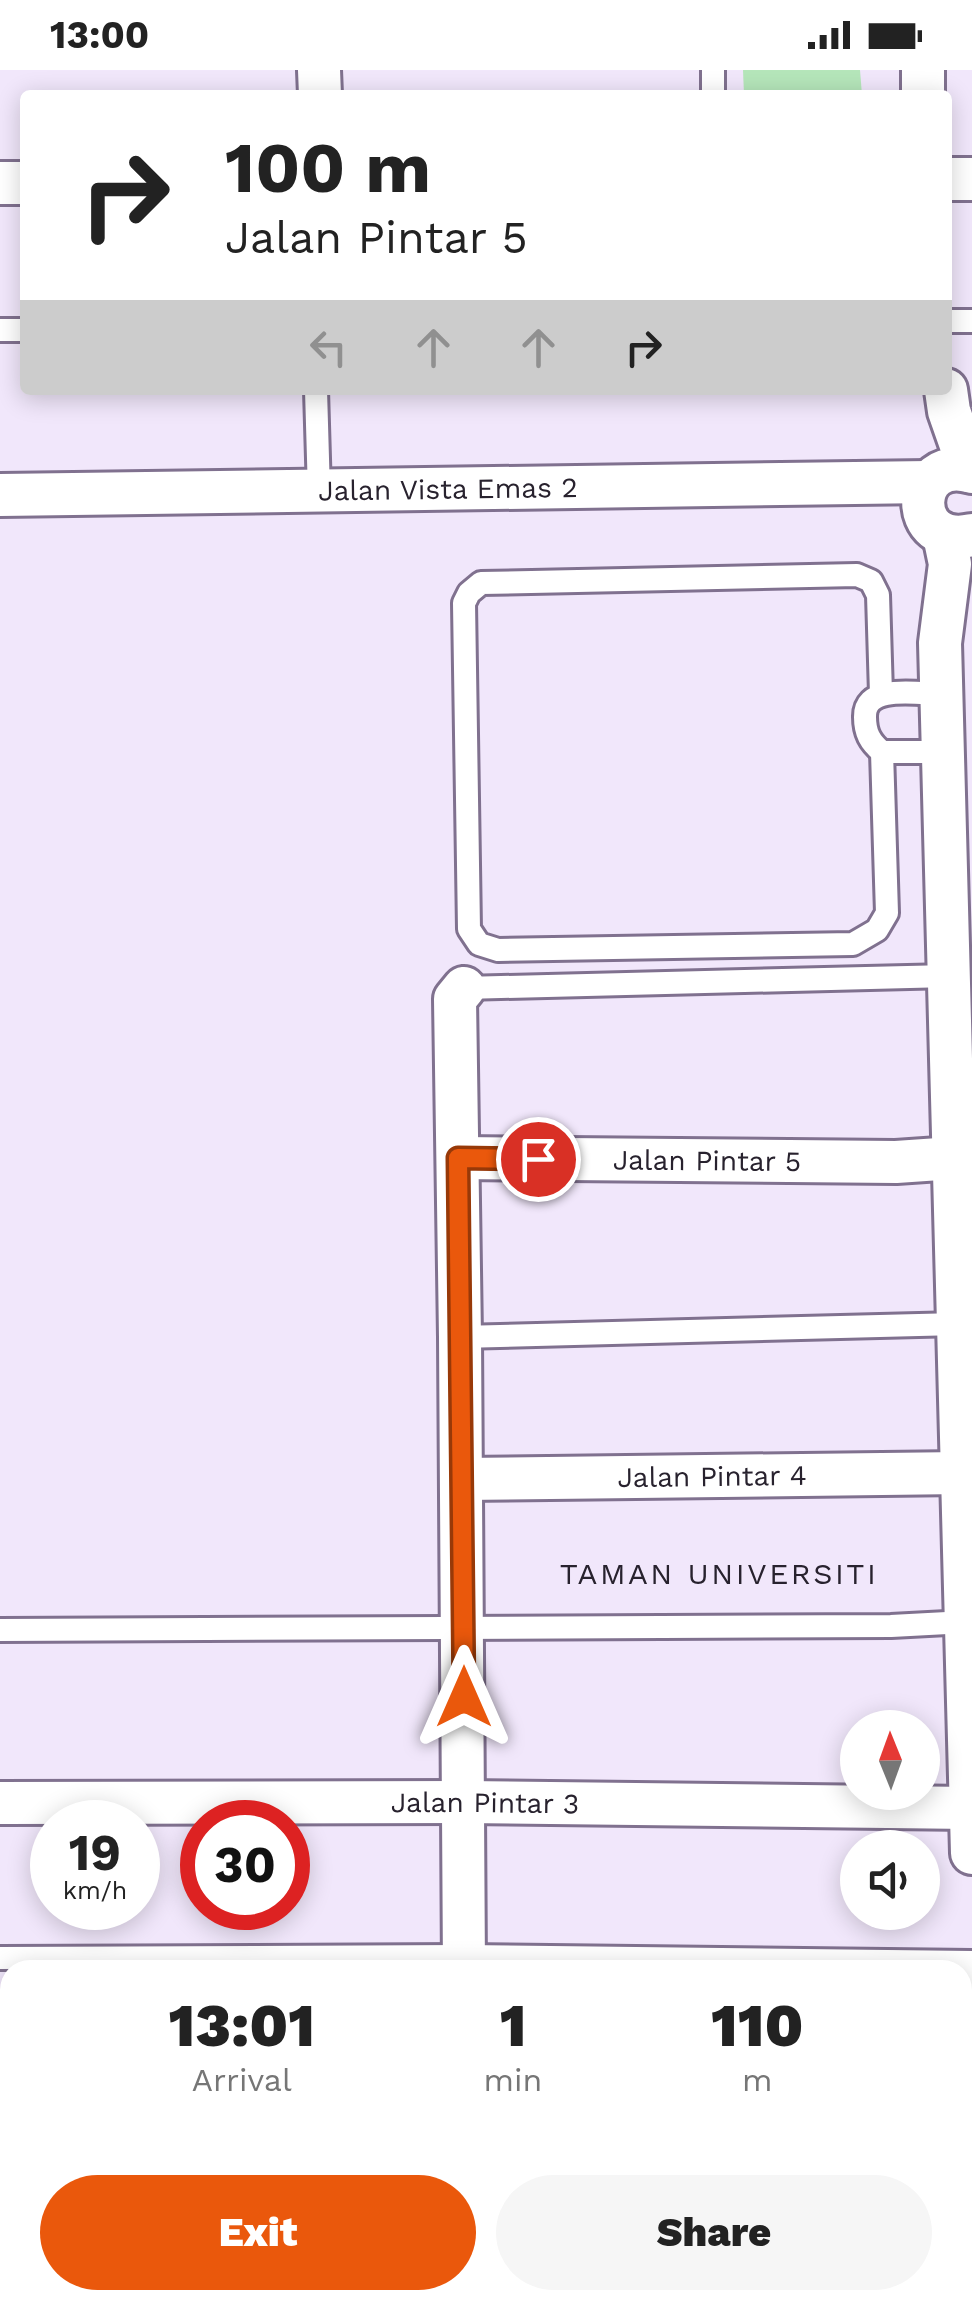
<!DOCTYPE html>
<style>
:root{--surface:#fff;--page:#f6f6f6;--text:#222;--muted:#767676;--accent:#ea580c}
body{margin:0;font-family:"Work Sans",sans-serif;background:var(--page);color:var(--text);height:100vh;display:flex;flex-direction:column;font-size:38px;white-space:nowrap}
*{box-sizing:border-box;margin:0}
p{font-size:32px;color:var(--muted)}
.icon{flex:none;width:55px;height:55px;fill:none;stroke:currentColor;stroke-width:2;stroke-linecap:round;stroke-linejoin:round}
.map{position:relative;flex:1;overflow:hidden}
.sheet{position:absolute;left:0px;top:1890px;width:972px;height:350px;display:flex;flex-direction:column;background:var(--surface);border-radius:30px 30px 0 0;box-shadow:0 5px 25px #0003}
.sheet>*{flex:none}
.banner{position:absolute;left:20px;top:20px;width:932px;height:305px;border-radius:10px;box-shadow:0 5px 25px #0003;background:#fff;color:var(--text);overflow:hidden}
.needle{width:65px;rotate:359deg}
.controls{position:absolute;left:840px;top:1640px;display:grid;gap:20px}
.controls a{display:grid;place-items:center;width:100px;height:100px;border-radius:50%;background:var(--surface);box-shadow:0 5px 25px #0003;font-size:50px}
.speed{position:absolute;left:30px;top:1730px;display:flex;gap:20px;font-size:50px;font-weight:700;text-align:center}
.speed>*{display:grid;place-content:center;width:130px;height:130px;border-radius:50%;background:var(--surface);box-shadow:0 5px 25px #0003;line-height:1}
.speed small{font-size:25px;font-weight:400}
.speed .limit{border:15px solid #d22;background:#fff;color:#111}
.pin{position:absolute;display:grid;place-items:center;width:85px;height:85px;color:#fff;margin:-42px;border:5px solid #fff;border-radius:50%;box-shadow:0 2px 10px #0007}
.me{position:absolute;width:110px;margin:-55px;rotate:0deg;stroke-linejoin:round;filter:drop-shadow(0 0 8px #0008)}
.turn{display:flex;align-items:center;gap:35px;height:210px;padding:0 40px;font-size:45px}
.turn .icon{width:130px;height:130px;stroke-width:2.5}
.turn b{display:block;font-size:70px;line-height:85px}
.lanes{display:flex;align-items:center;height:95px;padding:0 40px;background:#0003;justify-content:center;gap:50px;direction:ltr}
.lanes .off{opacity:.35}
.eta{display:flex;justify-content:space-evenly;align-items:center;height:170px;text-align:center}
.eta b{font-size:60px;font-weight:800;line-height:70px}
.action{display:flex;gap:20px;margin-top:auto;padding:20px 40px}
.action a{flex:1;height:115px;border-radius:60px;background:var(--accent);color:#fff;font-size:40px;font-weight:800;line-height:115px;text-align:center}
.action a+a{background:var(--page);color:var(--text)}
.status{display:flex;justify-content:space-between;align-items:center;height:70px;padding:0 50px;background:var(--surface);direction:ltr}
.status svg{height:28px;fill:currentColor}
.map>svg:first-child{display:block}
.green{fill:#b5e6ba}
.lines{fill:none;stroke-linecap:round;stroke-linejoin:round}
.service-casing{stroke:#80718f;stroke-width:28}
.minor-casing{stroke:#80718f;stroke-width:48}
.service{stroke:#fff;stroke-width:22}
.minor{stroke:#fff;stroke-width:42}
.route-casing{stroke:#983908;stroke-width:25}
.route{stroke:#ea580c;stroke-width:18}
.labels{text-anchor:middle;stroke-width:9;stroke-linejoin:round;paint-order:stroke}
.street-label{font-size:28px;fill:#28222e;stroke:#f1e7fb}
.neighbourhood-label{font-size:30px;letter-spacing:2.5px;fill:#28222e;stroke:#f1e7fb}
</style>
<div class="status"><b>13:00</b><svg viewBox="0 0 49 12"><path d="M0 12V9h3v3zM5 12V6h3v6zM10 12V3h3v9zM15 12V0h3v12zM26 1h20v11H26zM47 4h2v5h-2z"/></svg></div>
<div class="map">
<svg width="972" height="2240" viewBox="0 0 972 2240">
<rect width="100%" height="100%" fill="#f1e7fb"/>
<polygon class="green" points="743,0 860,0 862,25 744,25"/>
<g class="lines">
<g class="service-casing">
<g id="service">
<polyline points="713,25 713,0"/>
<polyline points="948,251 972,251"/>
<polyline points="0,260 25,260"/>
<polyline points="316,320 319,423"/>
<polyline points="881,624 878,525 871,511 857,505 481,513 469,523 464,533 469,859 479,874 498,880 853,874 877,860 887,843 882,682"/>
<path d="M941 624C919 624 864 613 865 647 865 663 870 672 882 682H943"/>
<polyline points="464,918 949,906"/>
<polyline points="460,1267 958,1254"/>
<polyline points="0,1560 891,1556 966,1552"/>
<polyline points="0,1888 464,1886 972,1892"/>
<polyline points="962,2189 972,2189"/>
</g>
</g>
<g class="minor-casing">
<g id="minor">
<polyline points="319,0 320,25"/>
<polyline points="923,0 923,25"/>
<polyline points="948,109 972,109"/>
<polyline points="0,113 25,113"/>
<polyline points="946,320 949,341 970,401"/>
<path id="s1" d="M0 425 929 412"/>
<polyline points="944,465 950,494 940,573 972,1783"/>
<path d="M972 465C905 480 909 383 972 402"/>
<path id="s2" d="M459 1088 896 1092 954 1088"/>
<path id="s3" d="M462 1409 962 1403"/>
<path id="s4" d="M0 1733 464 1732 971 1738"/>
<polyline points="464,1900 460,1267 455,929 464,918"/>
<polyline points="962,2003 972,1917"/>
<polyline points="0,2049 10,2049"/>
<polyline points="966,2065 972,2083"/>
<polyline points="472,2230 473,2240"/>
</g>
</g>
<use href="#service" class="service"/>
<use href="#minor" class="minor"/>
</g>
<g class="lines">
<g class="route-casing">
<polyline id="route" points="464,1627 458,1088 538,1089"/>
</g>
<use href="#route" class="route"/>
</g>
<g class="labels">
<g class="street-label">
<text dy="10" stroke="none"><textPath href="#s1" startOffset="448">Jalan Vista Emas 2</textPath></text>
<text dy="10" stroke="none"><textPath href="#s2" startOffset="248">Jalan Pintar 5</textPath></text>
<text dy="10" stroke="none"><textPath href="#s3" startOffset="250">Jalan Pintar 4</textPath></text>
<text dy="10" stroke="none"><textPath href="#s4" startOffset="485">Jalan Pintar 3</textPath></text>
</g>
<g class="neighbourhood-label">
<text x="719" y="1514">TAMAN UNIVERSITI</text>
</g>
</g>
</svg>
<div class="controls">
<a><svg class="needle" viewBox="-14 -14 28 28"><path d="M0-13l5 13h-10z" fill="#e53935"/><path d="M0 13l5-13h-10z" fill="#767676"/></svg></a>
<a><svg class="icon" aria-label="sound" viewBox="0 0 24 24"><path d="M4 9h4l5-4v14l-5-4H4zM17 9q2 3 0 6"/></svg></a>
</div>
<div class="speed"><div>19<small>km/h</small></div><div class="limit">30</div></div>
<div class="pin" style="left:538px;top:1089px;background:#d93025"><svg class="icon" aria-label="arrive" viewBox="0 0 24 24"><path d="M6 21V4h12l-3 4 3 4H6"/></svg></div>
<svg class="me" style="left:464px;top:1627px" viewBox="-20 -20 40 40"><path d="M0-17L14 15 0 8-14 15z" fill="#ea580c" stroke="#fff" stroke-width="4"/></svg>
<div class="banner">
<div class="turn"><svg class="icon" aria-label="right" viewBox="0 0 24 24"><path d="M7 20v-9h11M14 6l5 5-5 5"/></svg><div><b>100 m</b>Jalan Pintar 5</div></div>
<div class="lanes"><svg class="icon off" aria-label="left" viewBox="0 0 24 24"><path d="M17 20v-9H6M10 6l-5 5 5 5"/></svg><svg class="icon off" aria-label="ahead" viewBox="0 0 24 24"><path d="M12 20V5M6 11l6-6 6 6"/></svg><svg class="icon off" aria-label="ahead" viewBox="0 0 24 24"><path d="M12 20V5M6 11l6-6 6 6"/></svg><svg class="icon" aria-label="right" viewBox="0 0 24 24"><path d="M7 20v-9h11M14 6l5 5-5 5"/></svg></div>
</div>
<section class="sheet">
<div class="eta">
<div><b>13:01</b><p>Arrival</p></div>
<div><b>1</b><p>min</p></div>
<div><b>110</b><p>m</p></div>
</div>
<div class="action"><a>Exit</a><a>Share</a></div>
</section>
</div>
